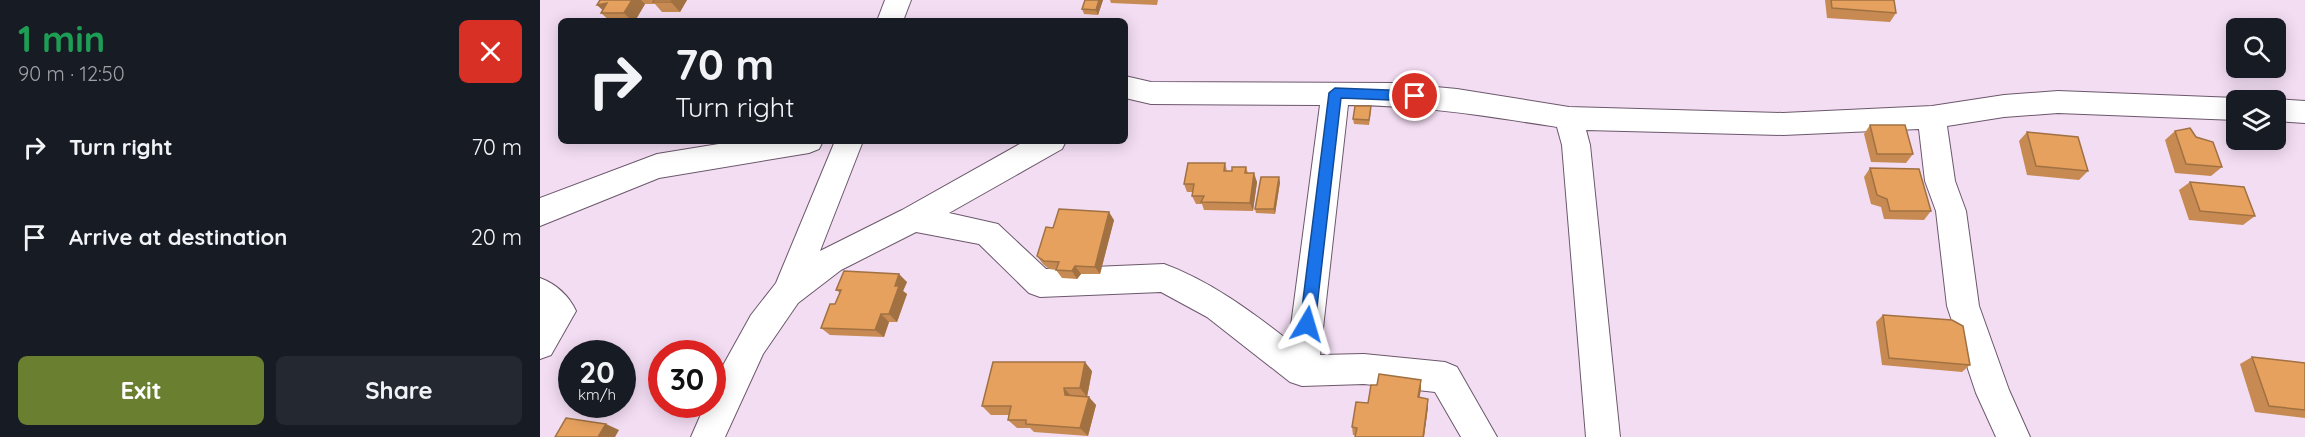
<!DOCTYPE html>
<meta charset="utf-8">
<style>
:root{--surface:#171b24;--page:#242831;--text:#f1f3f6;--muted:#9ea1a6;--accent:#6a7f30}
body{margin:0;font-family:Quicksand,sans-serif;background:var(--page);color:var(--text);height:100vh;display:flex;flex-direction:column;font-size:22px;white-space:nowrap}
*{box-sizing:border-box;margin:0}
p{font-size:20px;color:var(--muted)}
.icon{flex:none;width:33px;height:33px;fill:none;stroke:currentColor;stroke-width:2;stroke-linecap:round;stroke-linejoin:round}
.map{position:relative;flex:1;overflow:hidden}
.sheet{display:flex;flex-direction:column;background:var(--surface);width:540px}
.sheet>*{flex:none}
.guide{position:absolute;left:18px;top:18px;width:570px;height:126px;border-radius:9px;box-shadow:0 3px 15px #0003;background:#171b24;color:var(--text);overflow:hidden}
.fabs{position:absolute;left:1686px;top:18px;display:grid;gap:12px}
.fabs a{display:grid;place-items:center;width:60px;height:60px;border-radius:9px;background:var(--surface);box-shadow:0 3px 15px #0003;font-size:30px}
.speed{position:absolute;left:18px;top:340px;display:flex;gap:12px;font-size:30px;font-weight:700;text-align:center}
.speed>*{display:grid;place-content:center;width:78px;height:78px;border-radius:50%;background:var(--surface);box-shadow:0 3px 15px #0003;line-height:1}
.speed small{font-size:15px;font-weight:400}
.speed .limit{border:9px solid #d22;background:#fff;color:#111}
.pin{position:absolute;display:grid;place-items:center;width:51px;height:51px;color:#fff;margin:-26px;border:3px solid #fff;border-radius:50%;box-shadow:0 2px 6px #0007}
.me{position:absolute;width:66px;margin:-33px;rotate:7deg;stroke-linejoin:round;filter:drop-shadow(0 0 4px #0008)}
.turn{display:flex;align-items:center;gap:21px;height:126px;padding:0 18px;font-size:27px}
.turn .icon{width:78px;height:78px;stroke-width:2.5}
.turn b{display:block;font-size:42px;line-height:51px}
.round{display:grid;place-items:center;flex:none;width:63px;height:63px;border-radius:9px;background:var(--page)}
.overview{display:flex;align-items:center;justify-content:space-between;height:102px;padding:0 18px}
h1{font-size:36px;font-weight:700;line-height:45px;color:#1e9e55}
.cta{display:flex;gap:12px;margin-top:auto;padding:12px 18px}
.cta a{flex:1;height:69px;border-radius:9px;background:var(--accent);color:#fff;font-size:24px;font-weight:700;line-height:69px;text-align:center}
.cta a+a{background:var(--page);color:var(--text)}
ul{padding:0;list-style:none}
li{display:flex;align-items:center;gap:18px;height:90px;padding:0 18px}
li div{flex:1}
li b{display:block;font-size:22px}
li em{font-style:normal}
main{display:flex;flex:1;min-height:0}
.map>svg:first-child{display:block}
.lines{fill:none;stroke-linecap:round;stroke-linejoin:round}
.minor-casing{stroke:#6b586b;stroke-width:2}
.minor{fill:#fff;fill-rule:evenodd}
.wall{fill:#c68a52}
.shaded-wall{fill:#a17142}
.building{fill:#e6a15f;stroke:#a17142;stroke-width:1.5}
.route{fill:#1a73e8;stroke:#114b97;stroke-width:1.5}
</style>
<main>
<section class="sheet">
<div class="overview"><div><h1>1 min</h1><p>90 m · 12:50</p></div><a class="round" style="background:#d93025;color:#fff"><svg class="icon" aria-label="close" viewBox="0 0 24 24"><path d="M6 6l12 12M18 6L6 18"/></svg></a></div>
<ul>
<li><svg class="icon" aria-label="right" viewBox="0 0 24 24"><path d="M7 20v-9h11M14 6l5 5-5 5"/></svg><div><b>Turn right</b></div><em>70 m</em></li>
<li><svg class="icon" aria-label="arrive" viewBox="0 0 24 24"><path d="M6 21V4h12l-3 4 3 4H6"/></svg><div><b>Arrive at destination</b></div><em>20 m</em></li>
</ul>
<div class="cta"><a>Exit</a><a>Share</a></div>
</section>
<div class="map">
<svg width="1765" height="437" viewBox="0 0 1765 437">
<rect width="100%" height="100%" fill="#f3ddf3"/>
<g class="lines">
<g class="minor-casing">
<g id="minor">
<polygon points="345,0 371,0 363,21 337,21"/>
<path d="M585 76 611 82 854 83 917 89 1029 107 1243 113 1392 106 1464 95 1518 91 1696 98 1704 100H1696V120L1518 113 1464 117 1407 126 1415 181 1426 211 1439 306 1469 390 1490 437H1456L1436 393 1407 306 1396 211 1385 181 1379 129 1243 135 1046 130 1050 145 1080 437H1046L1022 145 1017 127C947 116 879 105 808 105L780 355 824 354 905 362 917 367 957 437H921L895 392 824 384 762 386 750 382 667 317 621 292 500 297 489 293 439 244 376 232 301 270 258 303 223 354 185 437H151L165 405H172V388L181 369 211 315 236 283 295 141H323L280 251 362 210 485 141H526L522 149 409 213 458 224 506 269 624 264C670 281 711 311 749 341L780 105 611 104 585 98Z"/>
<polygon points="1736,99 1765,101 1765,123 1736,121 1736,100 1731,100"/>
<polygon points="197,141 283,141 279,149 269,153 119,178 0,226 0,198 117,154"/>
<path d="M0 278C16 284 29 296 36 311L11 355 0 359Z"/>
</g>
</g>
<use href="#minor" class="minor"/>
</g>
<g class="wall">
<polygon points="60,0 147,0 140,12 122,12 115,4 105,4 95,21 70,21 61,13 63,10 57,5"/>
<polygon points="545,0 563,0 558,15 544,14 542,9"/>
<polygon points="570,0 618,0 617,5 571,3"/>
<polygon points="1285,0 1354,0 1356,13 1350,22 1287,18"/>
<polygon points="831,111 829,125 814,124 813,119"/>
<polygon points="1330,125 1373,154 1366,163 1331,162 1324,134"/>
<polygon points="1635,131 1656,137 1682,167 1671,176 1635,173 1625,140"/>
<polygon points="1487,132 1548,171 1539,180 1487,175 1479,141"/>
<polygon points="685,163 687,171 692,171 706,167 708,173 717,182 713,211 664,210 662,204 656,204 652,196 653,192 647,192 644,184"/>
<polygon points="1330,168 1391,211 1384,220 1344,219 1341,207 1331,204 1324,177"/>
<polygon points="740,182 735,214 716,213 715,209"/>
<polygon points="1650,182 1715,216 1703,225 1649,220 1639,190"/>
<polygon points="574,220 560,274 541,274 537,279 522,278 516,270 509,269 503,264 497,256 513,228"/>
<polygon points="367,282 363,291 367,294 357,322 349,322 344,337 290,335 281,328 295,304 300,293 296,290"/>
<polygon points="1343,315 1430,365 1422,372 1342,365 1336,322"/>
<polygon points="1712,357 1765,363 1765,418 1715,412 1700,364"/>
<polygon points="552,371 547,397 556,405 548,436 494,432 490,428 477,428 468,420 469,415 451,415 442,406"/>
<polygon points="881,389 879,398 888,407 884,437 815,437 816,435 813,435 812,427 828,403"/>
</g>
<g class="shaded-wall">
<polygon points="92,0 101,0 105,4 95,21 92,21 84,13"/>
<polygon points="132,0 147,0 140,12 131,2"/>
<polygon points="559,0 563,0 558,15 556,10"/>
<polygon points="67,3 66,13 57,5"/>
<polygon points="714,173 717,182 713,211 710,203"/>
<polygon points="739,177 740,182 735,214 734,209"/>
<polygon points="569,212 574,220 560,274 555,267"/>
<polygon points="535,266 541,274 537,279 532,271"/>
<polygon points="359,274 367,282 363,291 367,294 357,322 349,314 355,286"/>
<polygon points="341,314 349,322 344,337 335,330"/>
<polygon points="545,362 552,371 547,397 540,388"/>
<polygon points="881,380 881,389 878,406 878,397"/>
<polygon points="524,388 532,397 525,395"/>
<polygon points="549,397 556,405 548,436 540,428"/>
<polygon points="888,399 888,407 884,437 883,437"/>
<polygon points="66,424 79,430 75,437 58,437"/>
</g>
<g class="building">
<polygon points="60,0 92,0 84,13 61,13 67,3 57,5"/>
<polygon points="114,0 132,0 131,2 113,2"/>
<polygon points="545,0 559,0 556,10 542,9"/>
<polygon points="1291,0 1354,0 1356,13 1292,8"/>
<polygon points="815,106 831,106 829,120 813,119"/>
<polygon points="1330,125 1365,125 1373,154 1337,154"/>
<polygon points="1650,128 1656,137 1673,142 1682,167 1646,164 1635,131"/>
<polygon points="1487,132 1538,137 1548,171 1496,166"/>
<polygon points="648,163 685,163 684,171 692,171 692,167 706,167 705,173 714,173 710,203 661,202 664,196 652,196 654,184 644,184"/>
<polygon points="1330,168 1379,169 1391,211 1350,211 1347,199 1337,195"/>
<polygon points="721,177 739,177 734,209 715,209"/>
<polygon points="1650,182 1704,187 1715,216 1660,211"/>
<polygon points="519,209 569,212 555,267 535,266 532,271 516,270 519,262 504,261 497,256 506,227 513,228"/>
<polygon points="304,271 359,274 355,286 359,286 349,314 341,314 335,330 281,328 290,304 295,304 301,290 296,290"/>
<polygon points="1343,315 1412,320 1423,326 1430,365 1349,358"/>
<polygon points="1712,357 1765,363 1765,410 1729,406"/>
<polygon points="453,362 545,362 540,388 524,388 525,395 549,397 540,428 486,424 486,420 468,420 471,406 442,406"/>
<polygon points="839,374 881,380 878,397 888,399 883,437 815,437 817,428 812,427 816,402 828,403 831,385 837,385"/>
<polygon points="26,418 66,424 58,437 15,437"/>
</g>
<polygon class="route" points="795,88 875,91 881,96 875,101 801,98 775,324 773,329 767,331 762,329 760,324 789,93"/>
</svg>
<div class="fabs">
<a><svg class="icon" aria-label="search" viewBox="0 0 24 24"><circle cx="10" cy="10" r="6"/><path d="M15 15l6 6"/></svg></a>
<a><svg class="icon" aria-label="layers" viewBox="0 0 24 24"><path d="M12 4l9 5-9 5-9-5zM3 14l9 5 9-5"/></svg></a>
</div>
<div class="speed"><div>20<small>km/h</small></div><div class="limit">30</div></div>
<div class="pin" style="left:875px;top:96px;background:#d93025"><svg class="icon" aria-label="arrive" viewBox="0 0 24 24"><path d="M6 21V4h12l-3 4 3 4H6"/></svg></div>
<svg class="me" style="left:767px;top:324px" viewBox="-20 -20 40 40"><path d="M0-17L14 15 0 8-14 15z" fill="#1a73e8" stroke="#fff" stroke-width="4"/></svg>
<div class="guide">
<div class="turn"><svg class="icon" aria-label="right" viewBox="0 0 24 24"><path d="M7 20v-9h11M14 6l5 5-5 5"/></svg><div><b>70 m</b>Turn right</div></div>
</div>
</div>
</main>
